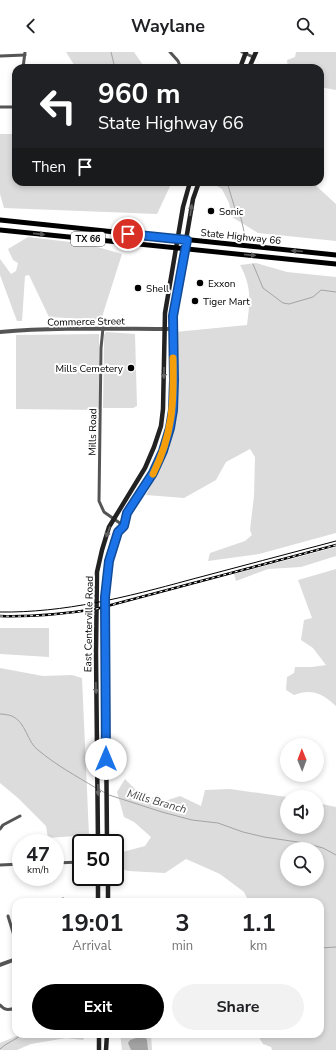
<!DOCTYPE html>
<style>
:root{--surface:#fff;--page:#f2f2f2;--text:#202124;--muted:#757577;--accent:#000}
body{margin:0;font-family:"Nunito Sans",sans-serif;background:var(--page);color:var(--text);height:100vh;display:flex;flex-direction:column;font-size:15px;white-space:nowrap}
*{box-sizing:border-box;margin:0}
p{font-size:13px;color:var(--muted)}
.icon{flex:none;width:22px;height:22px;fill:none;stroke:currentColor;stroke-width:2;stroke-linecap:round;stroke-linejoin:round}
.map{position:relative;flex:1;overflow:hidden}
.details{position:absolute;left:12px;top:846px;width:312px;height:140px;display:flex;flex-direction:column;background:var(--surface);border-radius:12px;box-shadow:0 2px 6px #0003}
.details>*{flex:none}
.top-card{position:absolute;left:12px;top:12px;width:312px;height:122px;border-radius:12px;box-shadow:0 2px 6px #0003;background:#202124;color:#fff;overflow:hidden}
.needle{width:26px;rotate:359deg}
.controls{position:absolute;left:280px;top:686px;display:grid;gap:8px}
.controls a{display:grid;place-items:center;width:44px;height:44px;border-radius:50%;background:var(--surface);box-shadow:0 2px 6px #0003;font-size:20px}
.speed{position:absolute;left:12px;top:782px;display:flex;gap:8px;font-size:20px;font-weight:700;text-align:center}
.speed>*{display:grid;place-content:center;width:52px;height:52px;border-radius:50%;background:var(--surface);box-shadow:0 2px 6px #0003;line-height:1}
.speed small{font-size:10px;font-weight:400}
.speed .limit{border:2px solid #111;border-radius:6px;background:#fff;color:#111}
.pin{position:absolute;display:grid;place-items:center;width:34px;height:34px;color:#fff;margin:-17px;border:2px solid #fff;border-radius:50%;box-shadow:0 1px 4px #0007}
.me{position:absolute;width:44px;margin:-22px;rotate:0deg;stroke-linejoin:round;filter:drop-shadow(0 0 3px #0008)}
.turn{display:flex;align-items:center;gap:14px;height:84px;padding:0 20px;font-size:18px}
.turn .icon{width:52px;height:52px;stroke-width:2.5}
.turn b{display:block;font-size:28px;line-height:34px}
.then{display:flex;align-items:center;height:38px;padding:0 20px;background:#0003;gap:8px;font-size:15px}
.eta{display:flex;justify-content:space-evenly;align-items:center;height:68px;text-align:center}
.eta b{font-size:24px;font-weight:700;line-height:28px}
.primary-button{display:flex;gap:8px;margin-top:auto;padding:8px 20px}
.primary-button a{flex:1;height:46px;border-radius:24px;background:var(--accent);color:#fff;font-size:16px;font-weight:700;line-height:46px;text-align:center}
.primary-button a+a{background:var(--page);color:var(--text)}
header{display:flex;justify-content:space-between;align-items:center;height:52px;padding:0 20px;background:var(--surface);font-size:18px;font-weight:700}
.map>svg:first-child{display:block}
.green{fill:#dcdcdc;fill-rule:evenodd}
.water{fill:#a3a3a3}
.lines{fill:none;stroke-linecap:round;stroke-linejoin:round}
.stream{stroke:#a3a3a3;stroke-width:1}
.minor{stroke:#555;stroke-width:3}
.tertiary{stroke:#555;stroke-width:4}
.secondary{stroke:#222;stroke-width:4.5}
.primary{stroke:#000;stroke-width:5}
.tram{stroke:#000;stroke-width:1}
.rail-casing{stroke:#000;stroke-width:2.5}
.rail{stroke:#fff;stroke-width:1;stroke-dasharray:3;stroke-linecap:butt}
.oneway{fill:#646464}
.oneway2{fill:#595959}
.route-casing{stroke:#114b97;stroke-width:10}
.route{stroke:#1a73e8;stroke-width:7}
.slow{stroke:#f59e0b;stroke-width:7}
.poi-dot{fill:#000;stroke:#fff;stroke-width:1.5}
.labels{text-anchor:middle;stroke-width:4;stroke-linejoin:round;paint-order:stroke}
.shield{fill:#fff;stroke:#4c4c4c;stroke-width:1}
.shield-label{font-size:9px;font-weight:bold;fill:#000}
.poi-label{font-size:10px;fill:#000;stroke:#fff;text-anchor:start}
.street-label{font-size:10px;fill:#000;stroke:#fff}
.water-label{font-size:11px;font-style:italic;fill:#444;stroke:#fff}
</style>
<header><svg class="icon" aria-label="back" viewBox="0 0 24 24"><path d="M15 5l-7 7 7 7"/></svg>Waylane<svg class="icon" aria-label="search" viewBox="0 0 24 24"><circle cx="10" cy="10" r="6"/><path d="M15 15l6 6"/></svg></header>
<div class="map">
<svg width="336" height="998" viewBox="0 0 336 998">
<rect width="100%" height="100%" fill="#fff"/>
<g class="green">
<polygon points="66,0 134,0 145,16 76,16"/>
<polygon points="296,0 336,0 336,38 325,36 320,36 320,16 288,16 287,8 295,5"/>
<polygon points="0,82 13,82 13,87 16,97 16,130 172,130 157,162 4,156 0,142"/>
<polygon points="210,130 312,130 336,152 336,189 258,181 232,165 229,151 222,137"/>
<polygon points="28,185 87,192 122,202 101,268 49,265 29,223 25,224 22,269 17,269 0,223 0,207 11,222 16,219 18,211 13,208 8,197"/>
<path d="M256 211 287 220 336 225V481L259 502 208 509 210 501 245 489 252 483 250 478 254 444 255 405 250 397 226 410 216 428 184 446 146 443 169 398 177 362 175 280 247 273C250 249 252 235 240 213Z"/>
<polygon points="106,280 135,282 137,354 133,356 103,356 104,291 104,283"/>
<polygon points="99,282 99,358 16,357 16,283"/>
<polygon points="336,495 336,504 301,515 268,517 236,529 234,522"/>
<path d="M336 517V654C323 642 312 636 294 643L286 638 287 625 294 621 295 615H312L326 613 313 596 301 588 304 568 312 566 298 528Z"/>
<polygon points="0,576 49,576 49,605 0,602"/>
<polygon points="0,616 43,624 72,623 82,626 89,783 48,786 46,774 18,746 0,731"/>
<path d="M125 727 140 742 165 749 180 744 201 754 205 738 230 737 287 745V775H317V751L336 755V998H272L271 995 263 992 257 982H320V850H249L244 840 220 822 186 807 165 821 128 819 115 815V802L145 794 151 785 134 770 124 765 117 740ZM287 797H317V827H287Z"/>
<polygon points="21,982 86,982 83,988 66,986 31,992 17,998 0,998 0,991"/>
<polygon points="120,982 151,982 152,998 122,998"/>
</g>
<polygon class="water" points="142,984 145,985 147,988 148,998 131,998 128,991 130,988"/>
<g class="lines">
<g class="stream">
<polyline points="111,0 115,16"/>
<polyline points="227,130 236,160 241,166 245,184"/>
<polyline points="253,212 263,236 283,251 289,252 313,245 321,238 336,240"/>
<path d="M0 662C4 662 9 663 12 664 26 670 27 690 38 698 56 713 76 724 96 736"/>
<polyline points="99,737 105,741"/>
<polyline points="109,743 162,760 192,768 218,771 243,780 264,785 304,791 323,796 336,803"/>
<polyline points="320,896 336,895"/>
<polyline points="0,997 5,993 24,982"/>
</g>
<g class="minor">
<polyline points="170,0 178,9 181,16"/>
<polyline points="242,0 253,5"/>
<polyline points="0,4 25,3"/>
<polyline points="23,16 25,0"/>
<polyline points="0,55 16,55"/>
<polyline points="103,276 101,296 99,449 104,460 124,474"/>
<polyline points="0,777 3,773 20,764"/>
<polyline points="55,811 81,810"/>
<polyline points="0,813 21,812"/>
<polyline points="63,847 64,850"/>
<polyline points="8,864 16,890"/>
<path d="M0 953C5 959 9 958 16 956"/>
</g>
<g class="tertiary">
<path d="M0 280C57 275 115 277 172 277"/>
<polyline points="0,913 16,907"/>
</g>
<g class="secondary">
<polyline points="240,16 246,0"/>
<polyline points="249,16 256,0"/>
<polyline points="98,791 96,601 97,520 102,498 109,475 145,416 154,395 161,374 163,357 165,261 183,155 190,130"/>
<polyline points="107,791 105,554 106,521 111,500 118,479 124,474 127,461 153,421 163,399 170,376 173,358 173,264 193,147 199,130"/>
<polyline points="98,825 98,850"/>
<polyline points="108,825 108,850"/>
<polyline points="99,998 99,982"/>
<polyline points="106,998 107,982"/>
</g>
<g class="primary">
<polyline points="0,168 336,203"/>
<polyline points="0,178 336,212"/>
</g>
<path class="tram" d="M0 560C64 561 127 545 189 528 238 515 287 502 336 489"/>
<g class="rail-casing">
<path id="rail" d="M0 564C33 565 64 562 96 557L336 493"/>
</g>
<use href="#rail" class="rail"/>
</g>
<defs><path id="oneway-solid" d="M-6-.8H1V-3.2L6.5 0L1 3.2V.8H-6Z"/></defs>
<g class="oneway">
<use href="#oneway-solid" transform="translate(191 158) rotate(-81)"/>
<use href="#oneway-solid" transform="translate(164 321) rotate(91)"/>
<use href="#oneway-solid" transform="translate(108 480) rotate(110)"/>
<use href="#oneway-solid" transform="translate(96 636) rotate(89)"/>
<use href="#oneway-solid" transform="translate(98 738) rotate(89)"/>
</g>
<g class="oneway2">
<use href="#oneway-solid" transform="translate(39 182) rotate(6)"/>
<use href="#oneway-solid" transform="translate(297 199) rotate(-175)"/>
<use href="#oneway-solid" transform="translate(250 203) rotate(5)"/>
</g>
<g class="lines">
<g class="route-casing">
<polyline id="route" points="106,707 105,545 109,509 118,480 124,474 127,461 153,421 163,399 170,376 173,358 174,328 173,264 187,188 128,182"/>
</g>
<use href="#route" class="route"/>
<path class="slow" d="M153 422C173 382 174 350 173 306"/>
</g>
<g class="poi-dot">
<circle cx="211" cy="159" r="4"/>
<circle cx="200" cy="231" r="4"/>
<circle cx="138" cy="236" r="4"/>
<circle cx="195" cy="249" r="4"/>
<circle cx="131" cy="316" r="4"/>
</g>
<g class="labels">
<rect class="shield" x="71" y="180" width="34" height="14" rx="3"/>
<g class="shield-label">
<text x="88" y="190">TX 66</text>
</g>
<g class="poi-label">
<text x="219" y="163">Sonic</text>
<text x="208" y="235">Exxon</text>
<text x="146" y="240">Shell</text>
<text x="203" y="253">Tiger Mart</text>
<text x="123" y="320" text-anchor="end">Mills Cemetery</text>
</g>
<g class="street-label">
<text transform="translate(241 184) rotate(6)" y="4">State Highway 66</text>
<text transform="translate(86 269) rotate(-1)" y="4">Commerce Street</text>
<text transform="translate(92 380) rotate(-89)" y="4">Mills Road</text>
<text transform="translate(88 572) rotate(-89)" y="4">East Centerville Road</text>
</g>
<g class="water-label">
<text transform="translate(157 749) rotate(16)" y="4">Mills Branch</text>
</g>
</g>
</svg>
<div class="controls">
<a><svg class="needle" viewBox="-14 -14 28 28"><path d="M0-13l5 13h-10z" fill="#e53935"/><path d="M0 13l5-13h-10z" fill="#757577"/></svg></a>
<a><svg class="icon" aria-label="sound" viewBox="0 0 24 24"><path d="M4 9h4l5-4v14l-5-4H4zM17 9q2 3 0 6"/></svg></a>
<a><svg class="icon" aria-label="search" viewBox="0 0 24 24"><circle cx="10" cy="10" r="6"/><path d="M15 15l6 6"/></svg></a>
</div>
<div class="speed"><div>47<small>km/h</small></div><div class="limit">50</div></div>
<div class="pin" style="left:128px;top:182px;background:#d93025"><svg class="icon" aria-label="arrive" viewBox="0 0 24 24"><path d="M6 21V4h12l-3 4 3 4H6"/></svg></div>
<svg class="me" style="left:106px;top:707px" viewBox="-20 -20 40 40"><circle r="19" fill="#fff"/><path d="M0-13L10 11 0 6-10 11z" fill="#1a73e8"/></svg>
<div class="top-card">
<div class="turn"><svg class="icon" aria-label="left" viewBox="0 0 24 24"><path d="M17 20v-9H6M10 6l-5 5 5 5"/></svg><div><b>960 m</b>State Highway 66</div></div>
<div class="then">Then<svg class="icon" aria-label="arrive" viewBox="0 0 24 24"><path d="M6 21V4h12l-3 4 3 4H6"/></svg></div>
</div>
<section class="details">
<div class="eta">
<div><b>19:01</b><p>Arrival</p></div>
<div><b>3</b><p>min</p></div>
<div><b>1.1</b><p>km</p></div>
</div>
<div class="primary-button"><a>Exit</a><a>Share</a></div>
</section>
</div>
